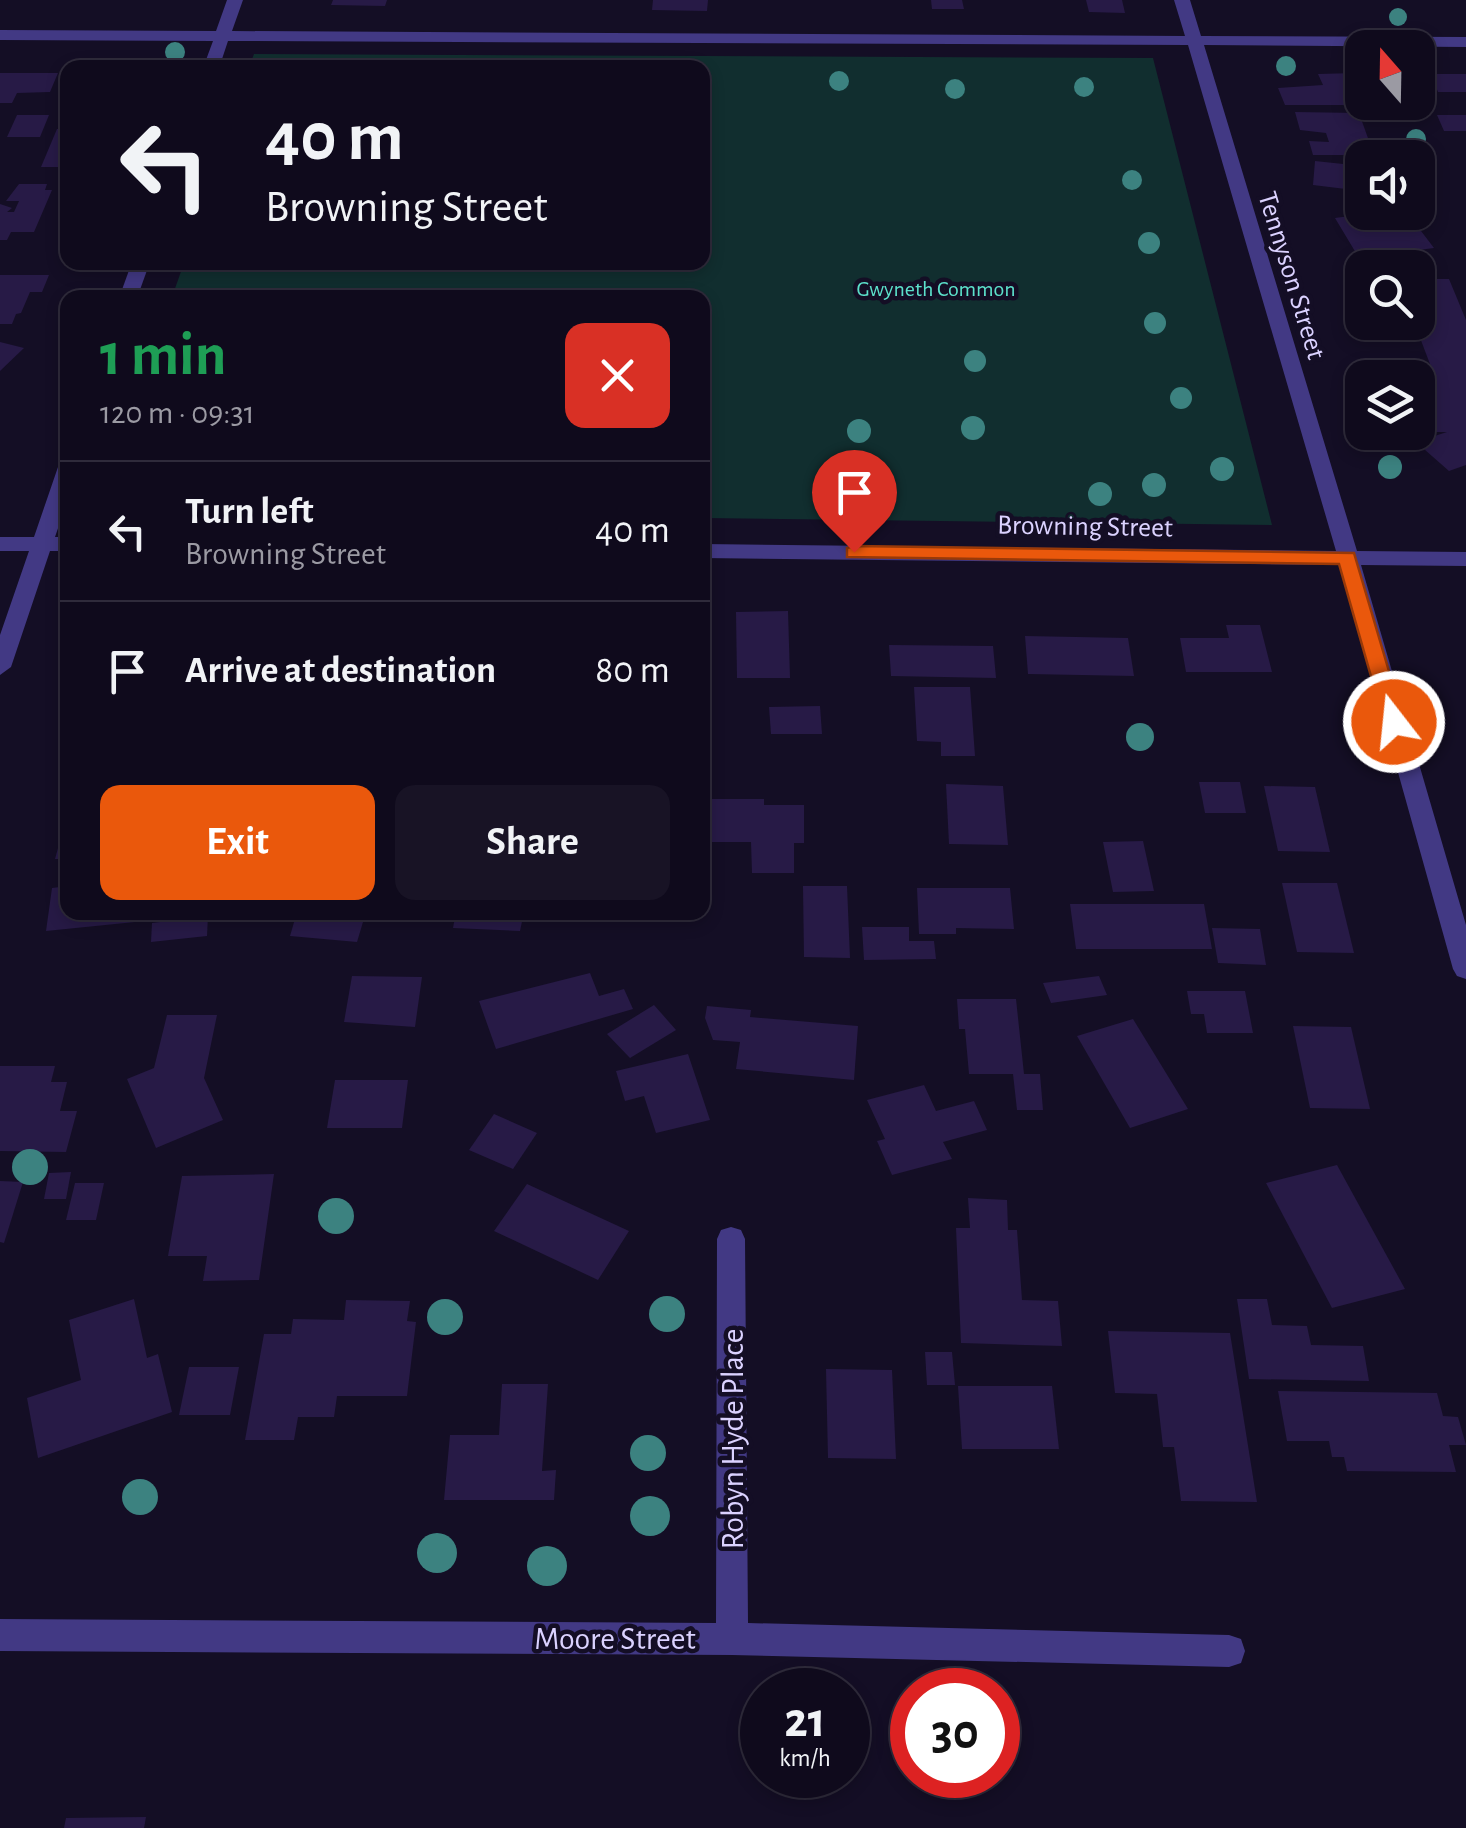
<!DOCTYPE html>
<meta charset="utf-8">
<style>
:root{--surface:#0f0a1c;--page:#181325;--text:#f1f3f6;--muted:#9b9aa3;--line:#2f2b3b;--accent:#ea580c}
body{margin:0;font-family:"Alegreya Sans",sans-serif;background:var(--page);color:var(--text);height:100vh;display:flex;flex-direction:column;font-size:38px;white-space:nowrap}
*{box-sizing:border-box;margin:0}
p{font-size:32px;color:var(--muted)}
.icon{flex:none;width:55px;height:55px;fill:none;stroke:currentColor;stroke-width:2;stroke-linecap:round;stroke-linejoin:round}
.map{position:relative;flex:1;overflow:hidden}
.sheet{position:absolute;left:60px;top:290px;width:650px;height:630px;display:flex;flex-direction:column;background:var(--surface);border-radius:20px;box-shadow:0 5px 15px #0003,0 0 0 2px var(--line)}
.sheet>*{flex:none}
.top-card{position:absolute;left:60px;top:60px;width:650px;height:210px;border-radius:20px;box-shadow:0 5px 15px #0003,0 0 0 2px var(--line);background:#0f0a1c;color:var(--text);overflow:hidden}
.needle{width:65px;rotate:340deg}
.tools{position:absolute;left:1345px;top:30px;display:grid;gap:20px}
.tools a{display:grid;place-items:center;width:90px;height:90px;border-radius:20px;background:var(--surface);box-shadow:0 5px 15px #0003,0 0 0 2px var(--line);font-size:50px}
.speed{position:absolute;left:740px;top:1668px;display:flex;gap:20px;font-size:50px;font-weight:700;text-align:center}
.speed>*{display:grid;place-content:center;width:130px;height:130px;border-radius:50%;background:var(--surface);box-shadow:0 5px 15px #0003,0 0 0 2px var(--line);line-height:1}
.speed small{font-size:25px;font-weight:400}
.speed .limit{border:15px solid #d22;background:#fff;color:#111}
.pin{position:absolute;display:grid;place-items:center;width:85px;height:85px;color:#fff;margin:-102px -42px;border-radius:50% 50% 50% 0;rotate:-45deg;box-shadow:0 0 10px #0007}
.pin .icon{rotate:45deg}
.me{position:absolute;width:110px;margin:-55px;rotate:344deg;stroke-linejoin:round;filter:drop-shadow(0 0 8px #0008)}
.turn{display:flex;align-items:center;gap:35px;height:210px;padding:0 40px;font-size:45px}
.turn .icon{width:130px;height:130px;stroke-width:2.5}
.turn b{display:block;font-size:70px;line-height:85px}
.round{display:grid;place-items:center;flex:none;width:105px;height:105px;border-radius:20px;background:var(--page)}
.summary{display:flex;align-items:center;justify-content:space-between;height:170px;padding:0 40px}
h1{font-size:60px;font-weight:600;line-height:75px;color:#1e9e55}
.cta{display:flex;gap:20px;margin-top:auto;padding:20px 40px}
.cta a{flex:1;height:115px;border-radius:20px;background:var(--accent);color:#fff;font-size:40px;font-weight:600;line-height:115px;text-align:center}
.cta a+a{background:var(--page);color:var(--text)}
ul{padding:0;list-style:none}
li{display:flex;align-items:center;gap:30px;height:140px;padding:0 40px;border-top:2px solid var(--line)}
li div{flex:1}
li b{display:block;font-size:38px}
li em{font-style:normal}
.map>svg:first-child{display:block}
.green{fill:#112e2f}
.building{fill:#271a46}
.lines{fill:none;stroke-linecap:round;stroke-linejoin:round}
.minor{fill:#423984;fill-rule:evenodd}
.tree{fill:#3c8280}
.route{fill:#ea580c;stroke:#983908;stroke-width:2.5}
.labels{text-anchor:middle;stroke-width:9;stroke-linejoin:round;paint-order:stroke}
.far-park-label{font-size:22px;fill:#5ce1cb;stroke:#140e25}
.street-label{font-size:28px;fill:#dbd2ff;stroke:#140e25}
.near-street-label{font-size:32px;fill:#dbd2ff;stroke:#140e25}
</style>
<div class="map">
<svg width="1466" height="1828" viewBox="0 0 1466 1828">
<rect width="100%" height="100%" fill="#140e25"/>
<polygon class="green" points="254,54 1153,58 1272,525 703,518 702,298 172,297 184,263 702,262 702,68 249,67"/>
<g class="building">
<polygon points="333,0 387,0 385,6 331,5"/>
<polygon points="653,0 708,0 707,11 652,10"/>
<polygon points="931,0 962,0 964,9 932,9"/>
<polygon points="1086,0 1122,0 1125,13 1089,12"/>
<polygon points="0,73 58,73 50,92 17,93 12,103 0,103"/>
<polygon points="1355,73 1362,90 1362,105 1285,105 1278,88 1323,85 1318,74"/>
<polygon points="1431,74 1466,74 1466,92 1438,92"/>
<polygon points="1295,112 1359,113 1374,155 1313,155 1309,141 1329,142 1326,133 1300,130"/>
<polygon points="17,115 49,115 40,137 7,137"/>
<polygon points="1437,115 1466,115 1466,131 1444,131"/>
<polygon points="57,129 68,129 68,167 41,167"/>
<polygon points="1315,161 1362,166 1362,191 1313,185"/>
<polygon points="19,184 47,184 45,190 52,190 34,232 11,232 7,240 0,240 0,204 12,208 7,212 14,212 19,201 6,201"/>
<polygon points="1371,213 1385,231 1418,227 1434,248 1359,258 1335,218"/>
<polygon points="0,275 49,275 42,292 30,292 21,313 16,314 12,324 0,324"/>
<polygon points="1418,279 1449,279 1466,320 1466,465 1449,471 1416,442 1447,432 1418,432 1418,378 1412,372 1433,372 1414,322 1418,322"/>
<polygon points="0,342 24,348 0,371"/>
<polygon points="788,611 790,678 737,678 736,612"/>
<polygon points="1226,625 1260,625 1272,672 1186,672 1180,638 1229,638"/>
<polygon points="1025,636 1128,638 1134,676 1028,674"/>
<polygon points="889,645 993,646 996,678 891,676"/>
<polygon points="914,687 970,687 975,756 941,756 941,742 917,741"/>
<polygon points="820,706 822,734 771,734 769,707"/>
<polygon points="1199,782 1240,782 1246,813 1205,813"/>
<polygon points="946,784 1003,786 1008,845 949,844"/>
<polygon points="1264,786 1315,787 1330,852 1278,851"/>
<polygon points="709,799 764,799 764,805 804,805 804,843 794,843 794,873 752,873 751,842 708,842"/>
<polygon points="66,819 68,859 55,859"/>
<polygon points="1143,841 1154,891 1113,892 1103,842"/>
<polygon points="1282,883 1337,883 1354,953 1297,952"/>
<polygon points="68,886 68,912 136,912 135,922 46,931 52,888"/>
<polygon points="803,886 847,886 850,958 804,957"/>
<polygon points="917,888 1010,888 1014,929 956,928 956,934 919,934"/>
<polygon points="1070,904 1204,904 1212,949 1076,949"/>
<polygon points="297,912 366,912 357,942 290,936"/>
<polygon points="456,912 524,912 520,931 453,928"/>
<polygon points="208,916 207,936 151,942 152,923"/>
<polygon points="862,927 909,927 909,941 934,941 936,959 864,960"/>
<polygon points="1212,928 1260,929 1266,965 1218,963"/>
<polygon points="590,973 599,996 624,989 633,1009 496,1049 479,1001"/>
<polygon points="352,976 422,977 415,1027 344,1022"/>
<polygon points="1099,976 1107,995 1051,1003 1043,983"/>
<polygon points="1187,991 1245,991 1253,1033 1207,1033 1204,1014 1191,1014"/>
<polygon points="957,999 1016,999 1024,1074 1040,1074 1043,1110 1017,1110 1013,1074 969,1074 965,1029 959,1029"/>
<polygon points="654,1005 676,1030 630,1058 607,1034"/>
<polygon points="707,1006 751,1010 750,1017 858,1026 854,1080 736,1069 740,1042 713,1040 705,1018"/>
<polygon points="167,1015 217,1015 204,1078 223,1120 156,1148 127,1079 154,1068"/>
<polygon points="1133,1019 1188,1109 1130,1128 1077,1036"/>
<polygon points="1293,1026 1351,1027 1370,1109 1310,1108"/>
<polygon points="688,1054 710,1120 656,1133 644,1096 625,1101 616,1071"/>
<polygon points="0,1066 55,1066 51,1082 67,1082 60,1111 77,1111 66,1152 0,1151"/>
<polygon points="335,1080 408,1080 402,1128 327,1128"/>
<polygon points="924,1085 936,1111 974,1101 987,1130 943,1142 952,1159 892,1175 877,1141 885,1139 867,1100"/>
<polygon points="494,1114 537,1133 513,1169 469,1150"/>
<polygon points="1337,1165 1405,1289 1332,1308 1266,1183"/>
<polygon points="71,1172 66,1199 44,1199 49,1173"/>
<polygon points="274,1174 259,1280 203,1281 207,1256 168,1256 182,1176"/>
<polygon points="0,1181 23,1182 4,1243 0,1242"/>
<polygon points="75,1183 104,1183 96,1220 66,1220"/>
<polygon points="527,1184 629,1231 598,1280 494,1231"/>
<polygon points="968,1198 1007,1200 1008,1230 1017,1230 1022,1300 1058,1301 1062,1346 961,1343 956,1228 970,1228"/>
<polygon points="134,1299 147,1358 158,1354 172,1412 38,1458 27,1398 81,1380 69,1320"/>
<polygon points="1237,1299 1267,1299 1272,1325 1307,1326 1311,1345 1363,1346 1369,1381 1249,1379"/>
<polygon points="346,1300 410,1301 407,1321 416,1322 407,1396 337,1396 334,1417 298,1417 294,1440 245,1440 264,1334 291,1334 293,1319 344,1320"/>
<polygon points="1108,1331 1230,1333 1257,1502 1181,1501 1174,1447 1163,1447 1157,1394 1115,1393"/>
<polygon points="925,1352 952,1352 955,1385 927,1385"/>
<polygon points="189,1367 239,1367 230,1415 179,1415"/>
<polygon points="826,1369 892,1370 896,1459 828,1458"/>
<polygon points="502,1384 548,1384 542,1471 556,1470 554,1500 444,1500 450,1435 499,1435"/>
<polygon points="958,1386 1052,1386 1059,1449 962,1449"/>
<polygon points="1278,1391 1437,1393 1443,1416 1458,1417 1466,1445 1449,1445 1456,1472 1347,1471 1344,1457 1332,1457 1329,1441 1287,1441"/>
<polygon points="146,1817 144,1828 64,1828 66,1818"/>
</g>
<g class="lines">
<g class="minor">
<polygon points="227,0 243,0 232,31 1185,36 1174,0 1190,0 1201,36 1466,37 1466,47 1204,45 1357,551 1466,552 1466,566 1361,565 1466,925 1466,979 1457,976 1453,969 1340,565 702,558 702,544 1336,551 1188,45 228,41 219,68 203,68 213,41 0,40 0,30 216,31"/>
<polygon points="132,262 150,262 137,298 119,298"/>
<polygon points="68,461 68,499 55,537 68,537 68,551 50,551 11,667 0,675 0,635 29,551 0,551 0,537 34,537 58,467"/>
<polygon points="731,1227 741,1230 745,1239 748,1623 1229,1635 1241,1639 1245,1651 1241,1663 1229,1667 732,1655 0,1651 0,1619 716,1623 717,1239 721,1230"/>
</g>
</g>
<g class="tree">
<circle cx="1398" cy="17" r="9"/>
<circle cx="175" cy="52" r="10"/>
<circle cx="1286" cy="66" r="10"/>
<circle cx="839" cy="81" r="10"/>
<circle cx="1084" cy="87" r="10"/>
<circle cx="955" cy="89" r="10"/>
<circle cx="1416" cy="139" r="10"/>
<circle cx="1132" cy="180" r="10"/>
<circle cx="1149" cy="243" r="11"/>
<circle cx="1155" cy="323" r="11"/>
<circle cx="975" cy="361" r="11"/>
<circle cx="1181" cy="398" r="11"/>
<circle cx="973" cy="428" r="12"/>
<circle cx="859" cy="431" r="12"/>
<circle cx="1390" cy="467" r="12"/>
<circle cx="1222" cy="469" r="12"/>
<circle cx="1154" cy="485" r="12"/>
<circle cx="1100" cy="494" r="12"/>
<circle cx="1140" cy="737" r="14"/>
<circle cx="30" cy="1167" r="18"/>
<circle cx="336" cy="1216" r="18"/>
<circle cx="667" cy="1314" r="18"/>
<circle cx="445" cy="1317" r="18"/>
<circle cx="648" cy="1453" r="18"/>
<circle cx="140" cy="1497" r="18"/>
<circle cx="650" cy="1516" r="20"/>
<circle cx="437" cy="1553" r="20"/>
<circle cx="547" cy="1566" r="20"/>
</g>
<polygon class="route" points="854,546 1354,553 1404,722 1394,730 1384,722 1339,564 847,557 847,548"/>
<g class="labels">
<g class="far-park-label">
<text x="936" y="296">Gwyneth Common</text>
</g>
<g class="street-label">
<text transform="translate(1293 275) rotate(73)" y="10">Tennyson Street</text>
<text transform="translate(1085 525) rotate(1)" y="10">Browning Street</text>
</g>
<g class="near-street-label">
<text transform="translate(732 1439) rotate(-90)" y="11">Robyn Hyde Place</text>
<text x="615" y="1649">Moore Street</text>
</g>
</g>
</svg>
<div class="tools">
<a><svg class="needle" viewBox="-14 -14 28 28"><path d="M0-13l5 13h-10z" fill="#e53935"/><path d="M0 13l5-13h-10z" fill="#9b9aa3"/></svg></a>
<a><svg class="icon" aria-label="sound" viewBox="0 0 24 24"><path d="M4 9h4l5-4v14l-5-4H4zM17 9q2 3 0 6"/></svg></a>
<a><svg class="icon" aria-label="search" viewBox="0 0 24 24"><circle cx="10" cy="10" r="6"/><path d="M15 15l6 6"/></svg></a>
<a><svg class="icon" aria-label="layers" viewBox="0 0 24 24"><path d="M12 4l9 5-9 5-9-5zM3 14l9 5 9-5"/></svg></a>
</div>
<div class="speed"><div>21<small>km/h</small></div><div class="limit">30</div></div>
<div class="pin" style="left:854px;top:552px;background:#d93025"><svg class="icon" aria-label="arrive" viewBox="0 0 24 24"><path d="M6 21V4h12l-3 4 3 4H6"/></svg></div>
<svg class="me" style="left:1394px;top:722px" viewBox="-20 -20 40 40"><circle r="17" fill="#ea580c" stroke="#fff" stroke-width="3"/><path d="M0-11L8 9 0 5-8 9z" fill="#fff"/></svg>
<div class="top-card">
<div class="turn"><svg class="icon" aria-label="left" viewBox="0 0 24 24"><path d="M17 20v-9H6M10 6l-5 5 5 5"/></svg><div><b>40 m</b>Browning Street</div></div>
</div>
<section class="sheet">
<div class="summary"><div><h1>1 min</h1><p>120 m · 09:31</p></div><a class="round" style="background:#d93025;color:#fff"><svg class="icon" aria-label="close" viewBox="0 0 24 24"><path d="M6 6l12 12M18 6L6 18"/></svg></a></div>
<ul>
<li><svg class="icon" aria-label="left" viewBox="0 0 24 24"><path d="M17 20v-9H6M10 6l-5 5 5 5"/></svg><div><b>Turn left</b><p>Browning Street</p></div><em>40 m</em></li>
<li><svg class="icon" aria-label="arrive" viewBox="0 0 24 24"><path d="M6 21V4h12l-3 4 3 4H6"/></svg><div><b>Arrive at destination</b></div><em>80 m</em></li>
</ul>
<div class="cta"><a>Exit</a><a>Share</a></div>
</section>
</div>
